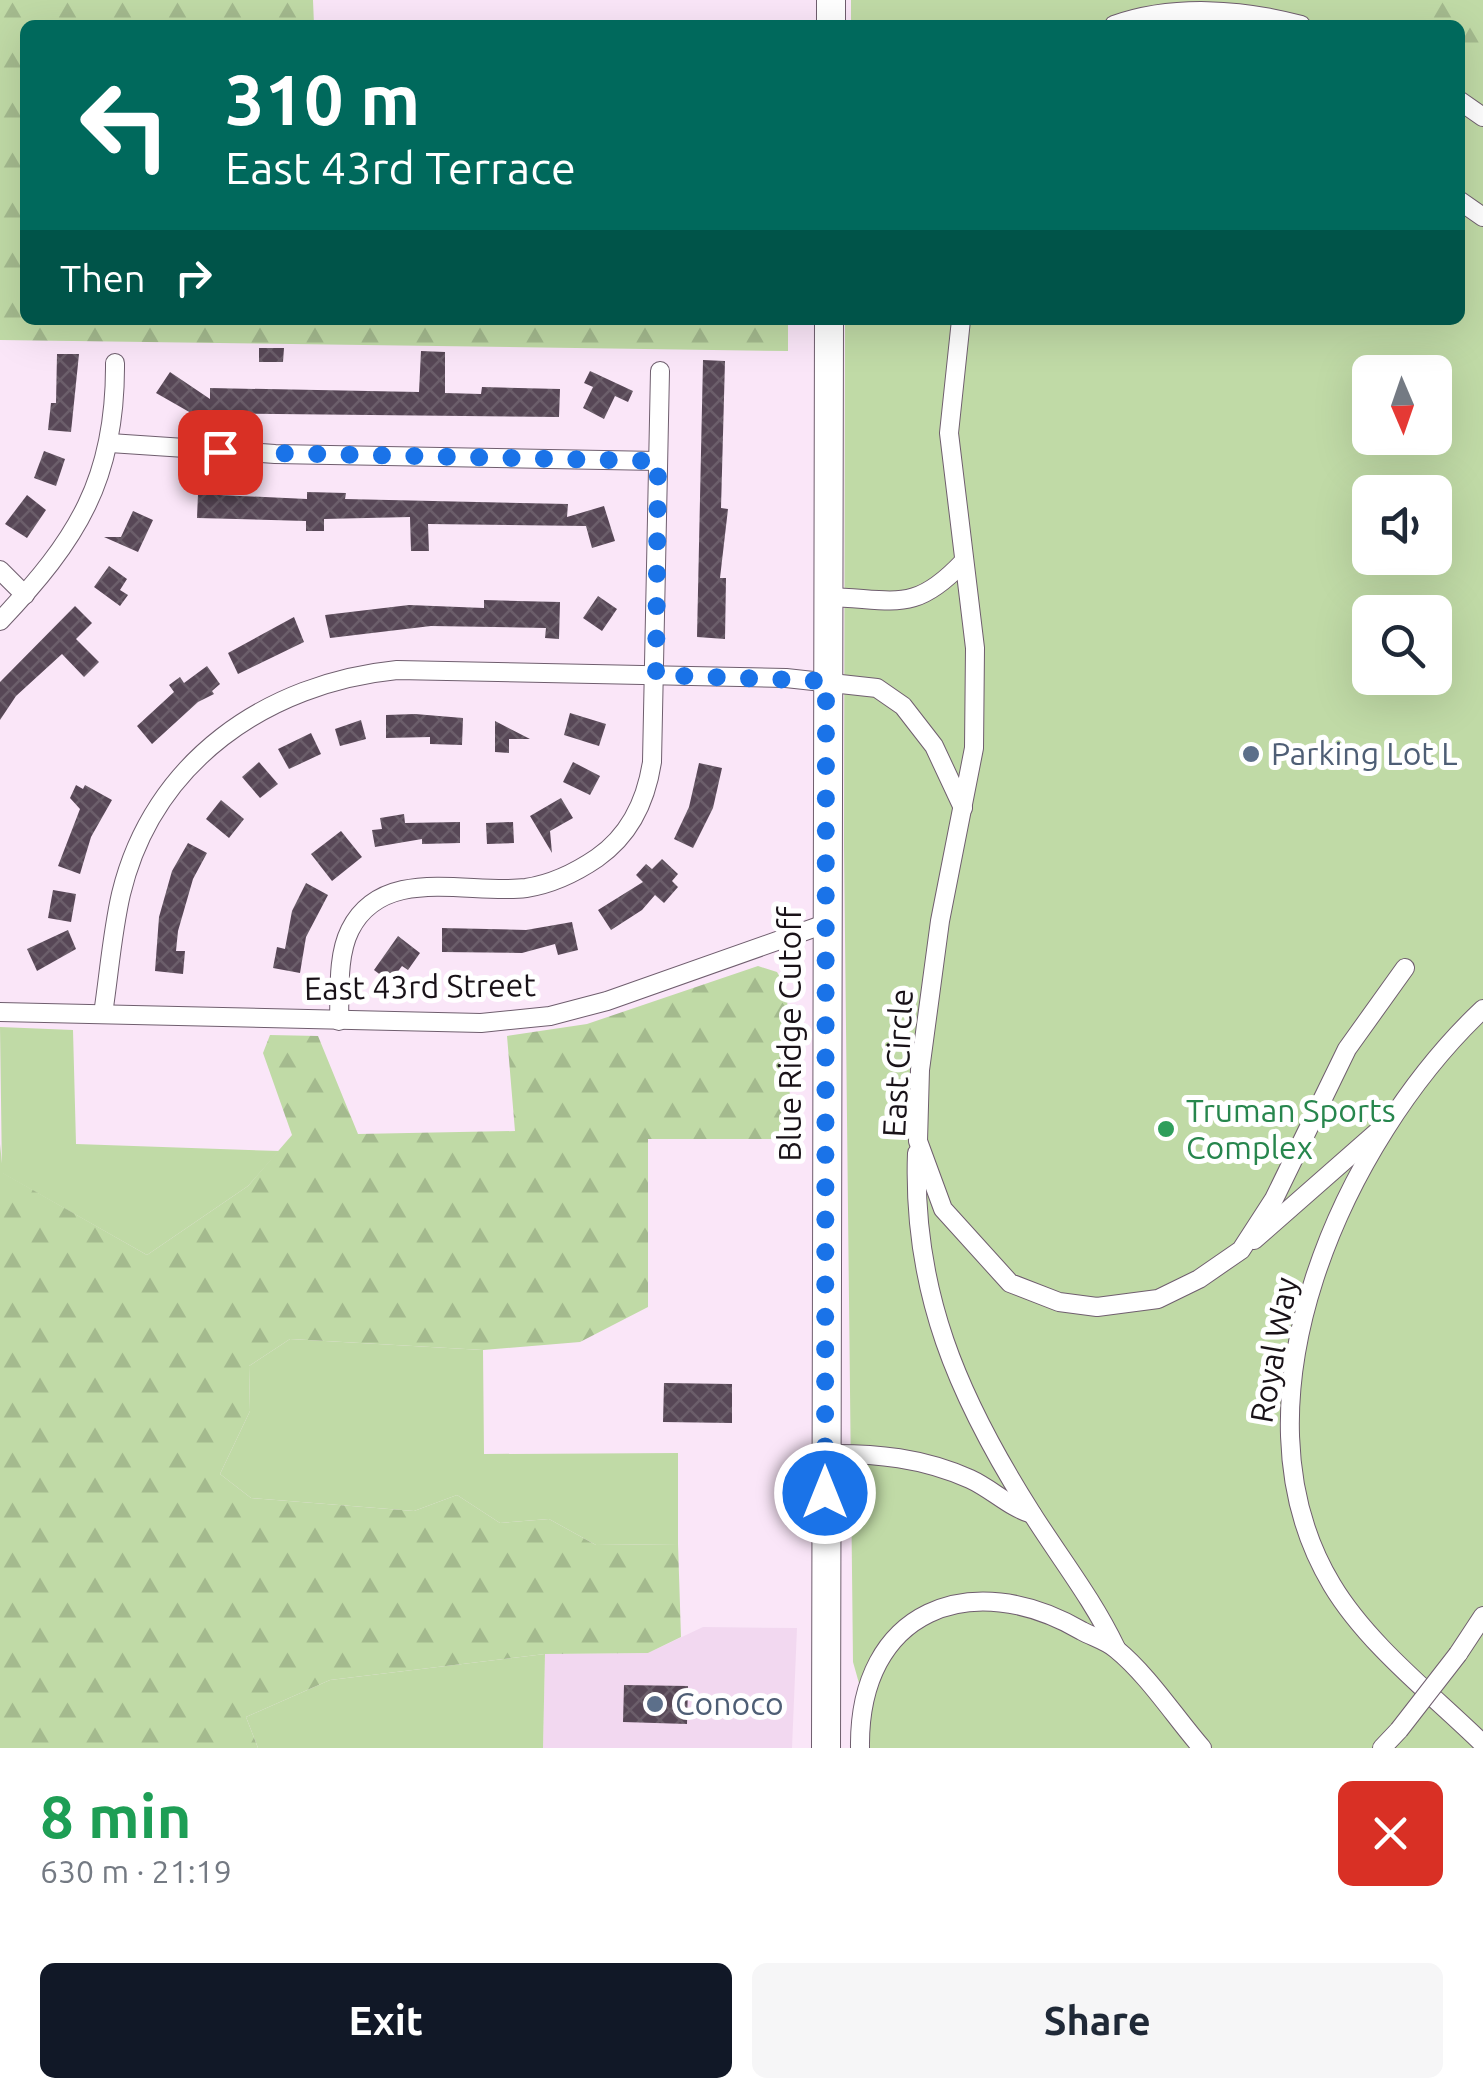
<!DOCTYPE html>
<meta charset="utf-8">
<style>
:root{--surface:#fff;--page:#f6f6f7;--text:#1f2937;--muted:#747a83;--accent:#111827}
body{margin:0;font-family:Ubuntu,sans-serif;background:var(--page);color:var(--text);height:100vh;display:flex;flex-direction:column;font-size:38px;white-space:nowrap}
*{box-sizing:border-box;margin:0}
p{font-size:32px;color:var(--muted)}
.icon{flex:none;width:55px;height:55px;fill:none;stroke:currentColor;stroke-width:2;stroke-linecap:round;stroke-linejoin:round}
.map{position:relative;height:1748px;overflow:hidden}
.drawer{display:flex;flex-direction:column;background:var(--surface);flex:1}
.drawer>*{flex:none}
.hud{position:absolute;left:20px;top:20px;width:1445px;height:305px;border-radius:15px;box-shadow:0 10px 40px #0002;background:#00695c;color:#fff;overflow:hidden}
.needle{width:65px;rotate:178deg}
.controls{position:absolute;left:1352px;top:355px;display:grid;gap:20px}
.controls a{display:grid;place-items:center;width:100px;height:100px;border-radius:15px;background:var(--surface);box-shadow:0 10px 40px #0002;font-size:50px}
.pin{position:absolute;display:grid;place-items:center;width:85px;height:85px;color:#fff;margin:-42px;border-radius:20px;box-shadow:0 5px 15px #0006}
.me{position:absolute;width:110px;margin:-55px;rotate:0deg;stroke-linejoin:round;filter:drop-shadow(0 0 8px #0008)}
.turn{display:flex;align-items:center;gap:35px;height:210px;padding:0 40px;font-size:45px}
.turn .icon{width:130px;height:130px;stroke-width:2.5}
.turn b{display:block;font-size:70px;line-height:85px}
.then{display:flex;align-items:center;height:95px;padding:0 40px;background:#0003;gap:20px;font-size:38px}
.round{display:grid;place-items:center;flex:none;width:105px;height:105px;border-radius:15px;background:var(--page)}
.overview{display:flex;align-items:center;justify-content:space-between;height:170px;padding:0 40px}
h1{font-size:60px;font-weight:700;line-height:75px;color:#1e9e55}
.primary-button{display:flex;gap:20px;margin-top:auto;padding:20px 40px}
.primary-button a{flex:1;height:115px;border-radius:15px;background:var(--accent);color:#fff;font-size:40px;font-weight:700;line-height:115px;text-align:center}
.primary-button a+a{background:var(--page);color:var(--text)}
.map>svg:first-child{display:block}
.built{fill:#f2d8f0}
.grass{fill:#c0daa6;fill-rule:evenodd}
.forest{fill:url(#forest-firs)}
.building{fill:url(#building-cross-hatch)}
.lines{fill:none;stroke-linecap:round;stroke-linejoin:round}
.minor-casing{stroke:#6f5e6e;stroke-width:20}
.secondary-casing{stroke:#6f5e6e;stroke-width:30}
.minor{stroke:#fff;stroke-width:18}
.secondary{stroke:#fff;stroke-width:28}
.minor-bridge-casing{stroke:#6f5e6e;stroke-width:20;stroke-linecap:butt}
.minor-bridge{stroke:#fff;stroke-width:18}
.route{stroke:#1a73e8;stroke-width:18;stroke-dasharray:0 32.4}
.service-dot{fill:#5c6f8a;stroke:#fff;stroke-width:4}
.leisure-dot{fill:#2e9e5b;stroke:#fff;stroke-width:4}
.labels{text-anchor:middle;stroke-width:10;stroke-linejoin:round;paint-order:stroke}
.service-label{font-size:32px;fill:#4e5e75;stroke:#fff;text-anchor:start}
.street-label{font-size:32px;fill:#191218;stroke:#fff}
.leisure-label{font-size:32px;fill:#27864d;stroke:#fff;text-anchor:start}
</style>
<div class="map">
<svg width="1483" height="1748" viewBox="0 0 1483 1748">
<defs>
<pattern id="forest-firs" width="22" height="20" patternUnits="userSpaceOnUse" patternTransform="scale(2.5)"><rect width="22" height="20" fill="#c0daa6"/><path d="M5 1l3.5 6h-7zM16 11l3.5 6h-7z" fill="#a4ba8e"/></pattern>
<pattern id="building-cross-hatch" width="8" height="8" patternUnits="userSpaceOnUse" patternTransform="scale(2.5)"><rect width="8" height="8" fill="#574756"/><path d="M0 0l8 8M0 8l8-8" fill="none" stroke="#6b5e6a"/></pattern>
</defs>
<rect width="100%" height="100%" fill="#fae6f8"/>
<polygon class="built" points="703,1627 797,1628 792,1748 543,1748 545,1654 648,1653"/>
<g class="grass">
<path d="M851 0H1483V1748H870V1722L853 1662 844 846 845 320H1460V25H851ZM1370 372H1435V438H1370ZM1370 492H1435V558H1370ZM1370 612H1435V678H1370Z"/>
<polygon points="0,1027 73,1030 76,1144 279,1151 248,1186 147,1255 2,1173"/>
<polygon points="290,1339 483,1350 484,1454 678,1453 678,1544 596,1545 549,1519 500,1523 457,1495 414,1511 251,1498 220,1474 250,1411 249,1366"/>
<polygon points="545,1654 543,1748 258,1748 246,1717 330,1680"/>
</g>
<g class="forest">
<polygon points="0,0 313,0 314,25 25,25 25,320 788,320 788,351 0,340"/>
<path d="M1402 0H1483V59L1460 44V25C1432 25 1419 24 1402 0Z"/>
<polygon points="758,966 777,972 787,990 791,1139 648,1139 648,1307 580,1342 483,1350 290,1339 249,1366 250,1411 220,1474 251,1498 414,1511 457,1495 500,1523 549,1519 596,1545 678,1544 681,1637 648,1653 545,1654 330,1680 246,1717 258,1748 0,1748 0,1144 3,1173 147,1255 248,1186 292,1135 263,1053 270,1035 318,1036 358,1134 515,1131 507,1036 587,1024"/>
</g>
<g class="building">
<polygon points="259,348 284,348 283,362 259,362"/>
<polygon points="421,351 445,352 445,393 481,394 482,387 560,389 559,417 191,413 156,393 170,372 210,399 210,388 419,392"/>
<polygon points="57,354 79,354 71,432 48,430 51,403 56,403"/>
<polygon points="703,360 725,361 721,508 728,509 720,578 726,578 725,639 697,637"/>
<polygon points="590,371 633,391 628,402 615,396 604,419 583,408 593,387 584,383"/>
<polygon points="44,451 65,459 56,486 34,478"/>
<polygon points="307,492 346,493 345,499 568,504 567,517 604,506 615,541 592,548 586,526 428,524 429,551 411,551 410,517 324,519 324,531 306,531 306,521 197,518 198,494 307,499"/>
<polygon points="27,495 46,510 27,538 5,524"/>
<polygon points="133,511 153,520 138,552 104,537 121,537"/>
<polygon points="109,566 127,579 120,590 128,595 120,606 94,587"/>
<polygon points="598,596 617,609 602,631 583,618"/>
<polygon points="484,600 560,602 559,639 545,638 546,628 431,626 330,638 325,615 409,605 484,608"/>
<polygon points="75,606 92,623 76,639 99,662 84,677 62,654 16,696 0,720 0,682"/>
<polygon points="294,617 304,642 238,674 228,653"/>
<polygon points="207,666 220,684 212,691 214,694 198,702 152,744 137,726 174,692 169,685 180,677 184,683"/>
<polygon points="570,713 606,724 599,746 564,735"/>
<polygon points="415,714 463,718 462,745 430,744 430,737 386,738 386,715"/>
<polygon points="361,720 366,739 340,746 335,729"/>
<polygon points="495,721 530,739 509,739 509,753 495,752"/>
<polygon points="311,733 321,754 289,769 278,749"/>
<polygon points="259,762 278,784 260,798 242,777"/>
<polygon points="573,762 600,776 590,795 563,782"/>
<polygon points="699,763 722,768 713,808 693,848 674,839 689,807"/>
<polygon points="76,785 83,789 85,785 112,800 91,837 80,874 58,866 80,809 70,798"/>
<polygon points="561,798 573,818 550,831 552,853 530,816"/>
<polygon points="221,800 244,819 229,838 206,819"/>
<polygon points="404,814 405,823 460,822 460,843 422,844 422,839 375,847 372,830 382,829 380,818"/>
<polygon points="513,822 514,843 487,844 486,823"/>
<polygon points="341,831 362,857 332,881 311,854"/>
<polygon points="188,843 207,853 193,879 178,931 176,951 185,951 183,974 155,971 159,917 172,871"/>
<polygon points="662,859 678,874 672,881 678,887 664,903 655,895 642,910 611,930 598,910 643,882 636,875 646,864 652,869"/>
<polygon points="306,883 328,895 306,937 300,973 273,968 277,947 285,949 292,911"/>
<polygon points="53,890 76,894 71,922 48,918"/>
<polygon points="572,922 578,950 558,955 555,944 522,953 442,952 442,928 526,930"/>
<polygon points="68,930 76,949 37,971 27,949"/>
<polygon points="398,936 420,953 408,970 402,966 390,982 374,970"/>
<polygon points="664,1383 732,1384 732,1423 663,1422"/>
<polygon points="624,1685 688,1686 687,1724 623,1722"/>
</g>
<g class="lines">
<g class="minor-casing">
<g id="minor">
<path d="M1114 25C1173 4 1242 9 1301 25"/>
<polyline points="1460,101 1483,117"/>
<polyline points="1460,201 1483,217"/>
<polyline points="961,320 949,433 975,648 974,748 940,921 920,1070 918,1141 943,1209 1010,1283 1059,1302 1097,1307 1158,1299 1199,1279 1241,1250 1274,1199 1347,1049 1405,968"/>
<polyline points="110,443 275,454 658,461"/>
<polyline points="0,570 25,595"/>
<path d="M829 597C895 599 914 614 963 562"/>
<path d="M0 621C77 540 116 479 115 363"/>
<path d="M1483 1009C1344 1140 1223 1404 1332 1585 1368 1645 1433 1695 1483 1744"/>
<polyline points="0,1012 481,1023 550,1016 607,1001 825,924"/>
<path d="M103 1014C109 975 112 933 121 894 153 761 267 683 397 670L786 678 877 688 903 706 934 746 963 808"/>
<path d="M339 1021C340 992 337 956 350 930 383 864 469 895 526 888 552 884 575 873 597 858 630 835 646 801 652 762L660 371"/>
<path d="M917 1153C912 1291 958 1397 1031 1512 1060 1558 1092 1598 1116 1648"/>
<polyline points="1254,1240 1377,1132"/>
<path d="M825 1454C876 1453 923 1458 970 1479 992 1489 1009 1507 1032 1514"/>
<polyline points="1458,1654 1483,1616"/>
<path d="M860 1748C858 1610 971 1566 1082 1631 1093 1637 1107 1641 1116 1649 1148 1675 1175 1717 1202 1748"/>
<polyline points="1382,1748 1399,1730"/>
</g>
</g>
<g class="secondary-casing">
<g id="secondary">
<polyline points="831,25 831,0"/>
<polyline points="826,1748 829,320"/>
</g>
</g>
<use href="#minor" class="minor"/>
<use href="#secondary" class="secondary"/>
<g class="minor-bridge-casing">
<polyline id="minor-bridge" points="1399,1730 1458,1654"/>
</g>
<use href="#minor-bridge" class="minor-bridge"/>
</g>
<g class="lines">
<polyline class="route" points="220,452 658,461 656,675 826,681 825,1493"/>
</g>
<g class="service-dot">
<circle cx="1251" cy="754" r="10"/>
<circle cx="655" cy="1704" r="10"/>
</g>
<circle class="leisure-dot" cx="1166" cy="1129" r="10"/>
<g class="labels">
<g class="service-label">
<text x="1271" y="765">Parking Lot L</text>
<text x="675" y="1715">Conoco</text>
</g>
<g class="street-label">
<text transform="translate(420 987) rotate(-1)" y="11">East 43rd Street</text>
<text transform="translate(790 1034) rotate(-90)" y="11">Blue Ridge Cutoff</text>
<text transform="translate(898 1063) rotate(-87)" y="11">East Circle</text>
<text transform="translate(1274 1350) rotate(-80)" y="11">Royal Way</text>
</g>
<g class="leisure-label">
<text x="1186" y="1122">Truman Sports<tspan x="1186" dy="37">Complex</tspan></text>
</g>
</g>
</svg>
<div class="controls">
<a><svg class="needle" viewBox="-14 -14 28 28"><path d="M0-13l5 13h-10z" fill="#e53935"/><path d="M0 13l5-13h-10z" fill="#747a83"/></svg></a>
<a><svg class="icon" aria-label="sound" viewBox="0 0 24 24"><path d="M4 9h4l5-4v14l-5-4H4zM17 9q2 3 0 6"/></svg></a>
<a><svg class="icon" aria-label="search" viewBox="0 0 24 24"><circle cx="10" cy="10" r="6"/><path d="M15 15l6 6"/></svg></a>
</div>
<div class="pin" style="left:220px;top:452px;background:#d93025"><svg class="icon" aria-label="arrive" viewBox="0 0 24 24"><path d="M6 21V4h12l-3 4 3 4H6"/></svg></div>
<svg class="me" style="left:825px;top:1493px" viewBox="-20 -20 40 40"><circle r="17" fill="#1a73e8" stroke="#fff" stroke-width="3"/><path d="M0-11L8 9 0 5-8 9z" fill="#fff"/></svg>
<div class="hud">
<div class="turn"><svg class="icon" aria-label="left" viewBox="0 0 24 24"><path d="M17 20v-9H6M10 6l-5 5 5 5"/></svg><div><b>310 m</b>East 43rd Terrace</div></div>
<div class="then">Then<svg class="icon" aria-label="right" viewBox="0 0 24 24"><path d="M7 20v-9h11M14 6l5 5-5 5"/></svg></div>
</div>
</div>
<section class="drawer">
<div class="overview"><div><h1>8 min</h1><p>630 m · 21:19</p></div><a class="round" style="background:#d93025;color:#fff"><svg class="icon" aria-label="close" viewBox="0 0 24 24"><path d="M6 6l12 12M18 6L6 18"/></svg></a></div>
<div class="primary-button"><a>Exit</a><a>Share</a></div>
</section>
